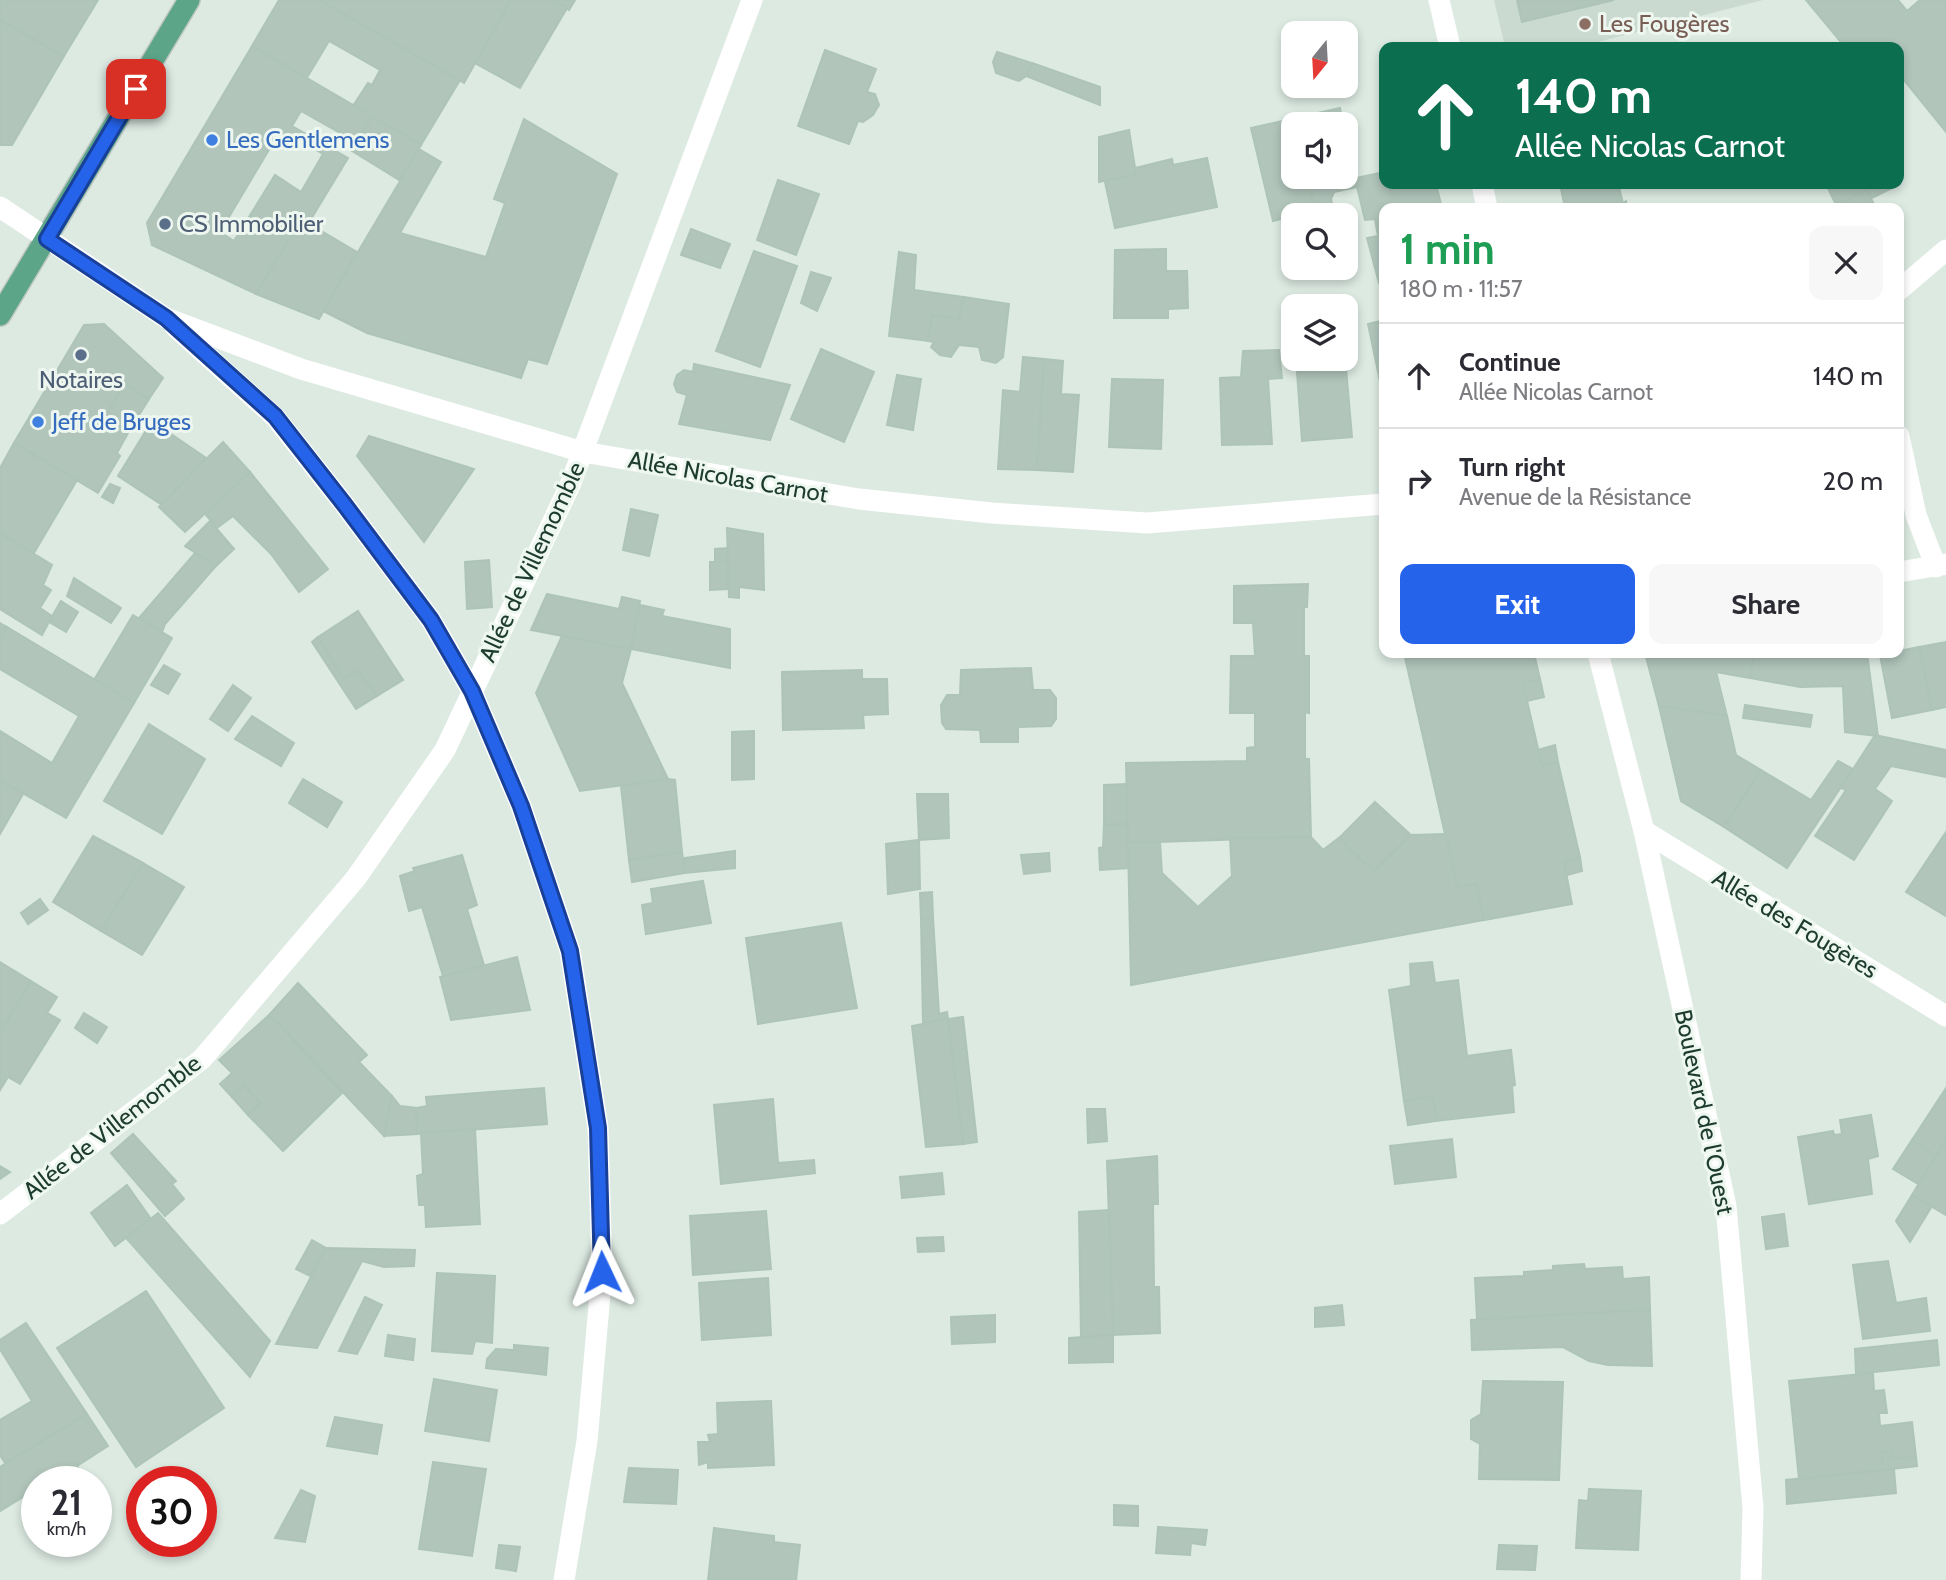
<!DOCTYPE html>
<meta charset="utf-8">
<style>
:root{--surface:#fff;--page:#f7f7f7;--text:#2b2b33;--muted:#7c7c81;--line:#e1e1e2;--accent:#2563eb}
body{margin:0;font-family:Cabin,sans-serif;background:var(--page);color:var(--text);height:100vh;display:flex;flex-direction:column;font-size:26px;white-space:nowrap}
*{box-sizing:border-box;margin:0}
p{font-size:23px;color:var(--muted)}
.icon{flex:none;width:38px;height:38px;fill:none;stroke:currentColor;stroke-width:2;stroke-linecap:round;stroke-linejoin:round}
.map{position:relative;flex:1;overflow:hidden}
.sheet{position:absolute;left:1379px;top:203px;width:525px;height:455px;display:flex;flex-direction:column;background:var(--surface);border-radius:14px;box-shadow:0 4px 10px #0003}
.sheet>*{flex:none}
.hud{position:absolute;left:1379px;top:42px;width:525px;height:147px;border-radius:14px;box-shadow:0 4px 10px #0003;background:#0b6e4f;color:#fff;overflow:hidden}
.needle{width:46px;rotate:198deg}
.fabs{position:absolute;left:1281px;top:21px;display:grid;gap:14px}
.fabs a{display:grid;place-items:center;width:77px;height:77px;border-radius:14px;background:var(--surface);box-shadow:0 4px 10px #0003;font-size:35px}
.speed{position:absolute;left:21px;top:1466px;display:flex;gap:14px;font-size:35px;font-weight:700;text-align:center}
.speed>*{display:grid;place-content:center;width:91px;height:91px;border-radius:50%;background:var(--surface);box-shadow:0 4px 10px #0003;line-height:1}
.speed small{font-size:18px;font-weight:400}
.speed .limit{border:10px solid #d22;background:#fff;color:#111}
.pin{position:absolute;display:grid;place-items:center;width:60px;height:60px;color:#fff;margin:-30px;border-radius:14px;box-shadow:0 4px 10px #0006}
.me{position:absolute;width:77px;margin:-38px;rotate:358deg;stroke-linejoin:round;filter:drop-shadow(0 0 5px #0008)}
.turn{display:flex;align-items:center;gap:24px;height:147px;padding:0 21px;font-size:32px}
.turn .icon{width:91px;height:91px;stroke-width:2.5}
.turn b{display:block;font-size:49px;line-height:60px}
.round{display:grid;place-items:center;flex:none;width:74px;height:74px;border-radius:14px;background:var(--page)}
.summary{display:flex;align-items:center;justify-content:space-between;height:119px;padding:0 21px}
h1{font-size:42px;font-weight:700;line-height:52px;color:#1e9e55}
.button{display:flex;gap:14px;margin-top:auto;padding:14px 21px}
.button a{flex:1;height:80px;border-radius:14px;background:var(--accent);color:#fff;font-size:28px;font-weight:700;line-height:80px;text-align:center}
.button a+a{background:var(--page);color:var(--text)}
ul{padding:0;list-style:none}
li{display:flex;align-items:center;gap:21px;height:105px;padding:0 21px;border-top:2px solid var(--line)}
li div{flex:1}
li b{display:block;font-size:26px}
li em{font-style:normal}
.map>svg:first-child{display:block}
.built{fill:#cadad1}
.building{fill:#b1c5bb;stroke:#aec4b8;stroke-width:2;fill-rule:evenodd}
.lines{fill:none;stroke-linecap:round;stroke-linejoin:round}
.major-casing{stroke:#c0c8c5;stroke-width:24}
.minor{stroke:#fff;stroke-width:21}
.major{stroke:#5ca588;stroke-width:21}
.route-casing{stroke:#184099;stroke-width:18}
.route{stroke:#2563eb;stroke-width:12}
.education-dot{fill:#8d6e63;stroke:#edf7f0;stroke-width:2.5}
.shop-dot{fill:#3f7fe0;stroke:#edf7f0;stroke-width:2.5}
.service-dot{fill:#5c6f8a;stroke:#edf7f0;stroke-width:2.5}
.labels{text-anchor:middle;stroke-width:6;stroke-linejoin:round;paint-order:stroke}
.education-label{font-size:24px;fill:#785e54;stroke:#edf7f0;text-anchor:start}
.shop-label{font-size:24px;fill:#366cbe;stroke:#edf7f0;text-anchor:start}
.service-label{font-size:24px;fill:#4e5e75;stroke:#edf7f0;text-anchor:start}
.street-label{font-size:24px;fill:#1d3b2f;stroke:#edf7f0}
</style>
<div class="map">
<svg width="1946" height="1580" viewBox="0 0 1946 1580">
<rect width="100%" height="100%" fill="#dceae2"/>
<polygon class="built" points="1494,0 1763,0 1578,47 1505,47"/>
<g class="building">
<polygon points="0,0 98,0 64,56 0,20"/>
<polygon points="279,0 320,0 460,80 421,145 353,106 368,83 372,85 380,70 329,41 306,79 252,46"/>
<polygon points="320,0 511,0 464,83"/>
<polygon points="511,0 554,0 567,8 520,88 475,63"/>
<polygon points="554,0 575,0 569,10"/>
<polygon points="1517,0 1614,0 1522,22"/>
<polygon points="1806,0 1898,0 1907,11 1920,0 1946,0 1946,132 1899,74 1899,47 1845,47"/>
<polygon points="0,20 64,56 12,145 0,145"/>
<path d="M252 46 372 116 356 142 301 111 292 126 348 158 305 229 298 225 256 294 152 245 147 223ZM288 134 323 154 301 192 275 175 234 241 220 232 273 143 279 148Z"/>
<polygon points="825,50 876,69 867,92 875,94 879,105 873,115 863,122 858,121 849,144 798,126"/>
<polygon points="997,52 1032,63 1026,76 1019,81 996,73 993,62"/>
<polygon points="1032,63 1100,87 1100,105 1026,76"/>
<polygon points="1340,108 1343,124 1293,124 1293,177 1336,177 1337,183 1310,188 1315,211 1273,221 1251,128"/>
<polygon points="372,116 421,145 399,180 352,151"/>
<polygon points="524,119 617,174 547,364 528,359 521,378 367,333 323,311 419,149 441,162 400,233 486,257 505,203 494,199"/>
<polygon points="1129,130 1136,174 1099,182 1099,137"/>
<polygon points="1207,158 1217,207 1115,228 1105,182 1136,174 1135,168 1172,159 1173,165"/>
<polygon points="1384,172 1384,184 1436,184 1442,208 1384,208 1384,282 1379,283 1367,238 1378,236 1375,219 1365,220 1357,187 1334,192 1331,199 1335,215 1316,215 1310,188"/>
<polygon points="778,180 819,194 796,255 757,240"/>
<polygon points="1899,182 1900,184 1872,198 1866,190 1836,205 1826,184"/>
<polygon points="1560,184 1618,184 1623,203 1626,201 1628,208 1565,208"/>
<polygon points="1866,190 1874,204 1865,208 1837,208 1836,205"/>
<polygon points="308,223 357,252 319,319 256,294 298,225 305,229"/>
<polygon points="691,229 730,244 720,268 681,255"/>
<polygon points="1166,249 1166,271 1187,271 1188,308 1168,309 1168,318 1114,318 1115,250"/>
<polygon points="754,251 797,266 760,367 716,351"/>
<polygon points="899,252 916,255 914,290 964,297 959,319 932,315 928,341 889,336"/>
<polygon points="811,272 831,278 817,311 801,303"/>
<polygon points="964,297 1009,304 1003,357 996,363 982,360 979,347 959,345 951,357 940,355 931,347 934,342 928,341 932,315 959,319"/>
<polygon points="1384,320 1384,370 1378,372 1368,324"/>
<polygon points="104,324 163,378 149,399 125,384 105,417 129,431 117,453 120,456 98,493 14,443 84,325"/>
<polygon points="821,349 874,372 844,442 791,419"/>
<polygon points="1279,350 1282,378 1268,379 1272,444 1222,445 1220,378 1241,377 1243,351"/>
<polygon points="1023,357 1044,359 1037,470 998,469 1003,390 1020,392"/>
<polygon points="1044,359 1063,361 1061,394 1079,395 1073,472 1037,470"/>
<polygon points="694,364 790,385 770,440 679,424 687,395 677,392 674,384 677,375 684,370 693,372"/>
<polygon points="1346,368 1352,437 1302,441 1297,372"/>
<polygon points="1384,370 1384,400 1378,372"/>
<polygon points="897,375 921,379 913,430 887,425"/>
<polygon points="1112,379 1163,380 1161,449 1109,447"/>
<polygon points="125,384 149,399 129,431 105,417"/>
<polygon points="152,421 206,458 162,505 118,476"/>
<polygon points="369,436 474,469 424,542 357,456"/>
<polygon points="223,442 250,472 185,532 159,507"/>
<polygon points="14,443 77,480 34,553 0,533 0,468"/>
<polygon points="250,472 328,569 299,592 271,554 233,516 217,528 206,515"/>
<polygon points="110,484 120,488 113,503 102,497"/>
<polygon points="631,509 658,515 649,556 623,550"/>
<polygon points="210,521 234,549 216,566 185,546"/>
<polygon points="727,528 763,534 764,590 739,587 739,598 729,597"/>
<polygon points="0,533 52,565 43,585 51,590 40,608 52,616 42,635 0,609"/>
<polygon points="728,548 727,562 715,562 715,549"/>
<polygon points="195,553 216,566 165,624 162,632 139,618"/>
<polygon points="489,560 492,607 467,609 465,562"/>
<polygon points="710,562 727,562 728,589 710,590"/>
<polygon points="74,578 121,608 111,623 67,596"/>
<polygon points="1308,584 1307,607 1304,607 1304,656 1309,656 1309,713 1305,712 1305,759 1309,759 1311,837 1128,843 1126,763 1247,761 1247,748 1255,747 1255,713 1230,713 1231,656 1255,656 1253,623 1234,623 1234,586"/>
<polygon points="547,594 619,609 622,597 640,601 631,649 531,630"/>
<polygon points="61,601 78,612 66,632 49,622"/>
<polygon points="640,605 664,610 662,616 730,629 730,668 631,649"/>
<polygon points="358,611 403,680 377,696 358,671 343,679 318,637"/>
<polygon points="133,615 172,638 134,703 94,680"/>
<polygon points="0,623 7,627 0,639"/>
<polygon points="7,627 134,703 66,818 0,780 0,731 52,763 79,716 0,669 0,639"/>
<polygon points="562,636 631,649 622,683 668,779 580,791 536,693"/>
<polygon points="318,637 343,679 358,671 377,696 356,709 312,642"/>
<polygon points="1946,642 1946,707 1932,710 1919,647"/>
<polygon points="1919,647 1932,710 1892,718 1880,655"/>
<polygon points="1404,653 1534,653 1540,679 1523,683 1542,766 1558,762 1580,857 1564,862 1572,904 1484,920 1476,884 1457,887"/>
<polygon points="1645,653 1754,653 1750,678 1716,672 1727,716 1659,706"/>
<polygon points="1754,653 1867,653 1878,736 1845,732 1843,686 1800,687 1750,678"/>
<polygon points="164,665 180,674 168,694 151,685"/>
<polygon points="1031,668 1033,690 1050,690 1056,698 1056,719 1051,726 1018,727 1018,742 981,742 980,730 946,729 942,723 941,705 947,695 960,695 961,670"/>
<polygon points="862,670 862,679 887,679 888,714 863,715 864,728 783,730 782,672"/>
<polygon points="1540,679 1544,697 1527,701 1523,683"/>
<polygon points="233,685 251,698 228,731 210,719"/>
<polygon points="1745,705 1812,715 1810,727 1743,718"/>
<polygon points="1659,706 1727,716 1736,755 1761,770 1724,827 1681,801"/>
<polygon points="252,716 294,743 281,766 235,739"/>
<polygon points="149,724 205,759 162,834 104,801"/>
<polygon points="754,731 754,779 732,780 732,732"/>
<polygon points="1875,735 1946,750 1946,777 1891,766 1875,789 1892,801 1854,860 1815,836 1846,790 1841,788"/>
<polygon points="1555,745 1558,762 1542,766 1538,750"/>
<polygon points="1838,761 1853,769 1787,868 1724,827 1761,770 1811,800"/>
<polygon points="303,779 342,802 327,827 289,803"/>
<polygon points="668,779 675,780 682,852 629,860 621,786"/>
<polygon points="0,780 23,794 0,834"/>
<polygon points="1127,784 1127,824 1104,825 1104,785"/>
<polygon points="917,794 948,794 949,838 919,840"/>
<polygon points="1375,802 1411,835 1374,871 1348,848 1340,837"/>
<polygon points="1127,824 1129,868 1100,870 1099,848 1103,847 1104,825"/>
<polygon points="1946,832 1946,916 1906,892"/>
<polygon points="1446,834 1457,887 1476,884 1484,920 1131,985 1128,843 1160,842 1162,873 1198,907 1232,876 1230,838 1311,837 1323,850 1340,837 1348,848 1374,871 1411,835"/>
<polygon points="93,836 143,863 101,931 53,902"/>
<polygon points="919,840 920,889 888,894 886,844"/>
<polygon points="735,851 735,868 685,873 684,858"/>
<polygon points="682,852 685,873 632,882 629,860"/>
<polygon points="1049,853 1050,871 1024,874 1021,855"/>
<polygon points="462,855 477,905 467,909 484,965 443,976 422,907 409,911 400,876 415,871 413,868"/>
<polygon points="1580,857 1582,871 1567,875 1564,862"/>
<polygon points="143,863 184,887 142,955 101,931"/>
<polygon points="703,881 711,923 646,934 642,905 653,903 651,889"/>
<polygon points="932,892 933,918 921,919 920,893"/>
<polygon points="40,899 48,910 28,924 21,913"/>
<polygon points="933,918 939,1014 947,1012 948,1019 923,1023 921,919"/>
<polygon points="841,923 857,1008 758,1024 746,938"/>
<polygon points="517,957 530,1010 451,1020 440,977"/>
<polygon points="0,962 31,981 0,1033"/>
<polygon points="1432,962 1435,983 1458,980 1467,1056 1511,1050 1515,1085 1512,1086 1514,1112 1436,1121 1433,1097 1404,1101 1389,990 1411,986 1410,964"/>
<polygon points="31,981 57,997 47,1013 60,1020 20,1084 8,1077 0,1090 0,1033"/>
<polygon points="298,983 367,1055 359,1062 392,1096 384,1136 276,1021 268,1016"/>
<polygon points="84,1013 107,1027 97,1043 75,1028"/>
<polygon points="268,1016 276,1021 342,1093 283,1151 248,1115 260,1103 244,1085 232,1097 220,1084 232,1073 219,1060"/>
<polygon points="963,1017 977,1142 963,1144 948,1019"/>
<polygon points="948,1019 963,1144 926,1147 912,1026"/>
<polygon points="244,1085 260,1103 248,1115 232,1097"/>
<polygon points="544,1088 547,1124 417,1134 416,1108 427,1106 426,1097"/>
<polygon points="1946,1088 1946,1140 1936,1156 1912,1140"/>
<polygon points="392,1096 400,1106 416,1108 417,1134 384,1136"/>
<polygon points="1433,1097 1436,1121 1408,1125 1404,1101"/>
<polygon points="773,1099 778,1163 814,1160 815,1173 721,1184 714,1105"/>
<polygon points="1087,1109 1105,1109 1107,1141 1088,1143"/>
<polygon points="1871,1115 1878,1156 1868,1159 1872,1194 1809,1204 1798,1137 1833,1131 1834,1135 1842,1134 1840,1120"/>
<polygon points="475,1129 480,1224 426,1227 425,1205 419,1205 417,1176 423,1174 421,1133"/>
<polygon points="133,1134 176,1181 172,1184 184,1199 165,1216 111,1153"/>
<polygon points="1452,1139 1456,1177 1395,1184 1390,1146"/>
<polygon points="1912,1140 1936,1156 1918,1184 1893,1169"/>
<polygon points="1946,1140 1946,1215 1912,1195"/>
<polygon points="1157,1156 1158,1204 1153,1204 1154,1287 1159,1287 1160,1333 1113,1335 1107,1161"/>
<polygon points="0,1166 10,1172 0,1179"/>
<polygon points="942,1173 944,1194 902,1198 900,1177"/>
<polygon points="127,1185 151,1219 115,1246 91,1213"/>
<polygon points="1912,1195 1932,1206 1910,1242 1896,1221"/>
<polygon points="1109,1210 1113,1335 1081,1337 1079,1212"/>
<polygon points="766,1211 771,1269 693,1275 690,1216"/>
<polygon points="158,1213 270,1341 250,1377 126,1238"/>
<polygon points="1784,1214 1788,1246 1766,1249 1762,1217"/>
<polygon points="943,1237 944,1251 918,1252 917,1238"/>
<polygon points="312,1240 326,1248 310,1276 296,1269"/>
<polygon points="326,1248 415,1250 414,1266 384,1267 362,1261 317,1348 276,1344"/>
<polygon points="1888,1261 1896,1303 1926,1298 1930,1331 1863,1339 1853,1265"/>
<polygon points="1584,1264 1585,1269 1622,1267 1623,1279 1649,1277 1650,1310 1477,1319 1475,1278 1524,1276 1524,1272 1553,1270 1553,1266"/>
<polygon points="437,1273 495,1276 492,1343 475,1341 472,1354 432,1351"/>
<polygon points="768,1278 771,1335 702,1340 699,1283"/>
<polygon points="146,1291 224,1408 136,1467 57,1348"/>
<polygon points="365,1297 382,1305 357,1354 339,1351"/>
<polygon points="1342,1305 1344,1325 1315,1327 1315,1308"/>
<polygon points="1650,1310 1652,1366 1608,1365 1589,1361 1563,1347 1472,1350 1471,1320"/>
<polygon points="995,1315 995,1342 952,1344 951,1317"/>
<polygon points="26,1323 87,1414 5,1463 0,1455 0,1420 32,1401 0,1349 0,1340"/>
<polygon points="388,1335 415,1339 413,1360 385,1356"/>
<polygon points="1113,1335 1113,1362 1069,1363 1069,1338"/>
<polygon points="1937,1340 1939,1365 1856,1374 1855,1349"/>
<polygon points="514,1345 548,1348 546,1375 486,1368 487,1359 496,1349 514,1350"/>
<polygon points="1873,1373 1874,1391 1884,1390 1887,1413 1879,1413 1880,1426 1912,1422 1916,1457 1892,1459 1891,1452 1882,1452 1883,1470 1799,1479 1789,1381"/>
<polygon points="434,1379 497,1390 489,1441 425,1431"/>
<polygon points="1483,1381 1563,1382 1559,1480 1479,1479 1480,1444 1471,1439 1471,1420 1481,1414"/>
<polygon points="771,1401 774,1465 708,1468 708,1462 699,1465 698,1442 710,1442 708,1435 718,1434 717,1403"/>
<polygon points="87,1414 108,1446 77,1466 85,1478 79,1482 37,1482 37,1497 33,1491 0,1511 0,1467"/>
<polygon points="335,1417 382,1425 377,1454 327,1446"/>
<polygon points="1882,1452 1891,1452 1892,1459 1916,1457 1917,1466 1883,1470"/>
<polygon points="433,1462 486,1469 472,1556 419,1549"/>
<polygon points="629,1468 678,1470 676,1504 624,1502"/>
<polygon points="1894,1469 1896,1493 1787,1504 1786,1480"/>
<polygon points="1589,1489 1641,1491 1638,1550 1576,1548 1579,1500 1588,1501"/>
<polygon points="301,1490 315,1496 305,1542 275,1538"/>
<polygon points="1114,1505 1138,1506 1138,1526 1114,1525"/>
<polygon points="1158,1527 1207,1530 1205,1545 1191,1543 1190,1555 1156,1553"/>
<polygon points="714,1528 774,1536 774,1542 800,1545 796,1580 708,1580"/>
<polygon points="499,1545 520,1547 516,1571 496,1568"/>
<polygon points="1499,1545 1537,1546 1535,1570 1497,1569"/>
</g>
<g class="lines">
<g class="major-casing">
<polyline id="major" points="0,315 189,0"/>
</g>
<g class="minor">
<polyline points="1439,0 1450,47"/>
<polyline points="1482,184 1487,208"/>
<polyline points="0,207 166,318 301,369 583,452 859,499 992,513 1147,523 1384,504"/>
<polyline points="1899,290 1946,250"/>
<polyline points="175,327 275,417 344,504 431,620 472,691 521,806 570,951 598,1128 602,1272 587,1441 564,1580"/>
<polyline points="1899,436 1916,515 1936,567"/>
<polyline points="1899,572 1946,564"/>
<polyline points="1598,653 1644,831 1726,1206 1753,1508 1751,1580"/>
<polyline points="1644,831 1946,1016"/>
<polyline points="0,1214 202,1059 356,878 445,750 570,485 752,0"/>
</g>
<use href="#major" class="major"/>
</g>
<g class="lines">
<g class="route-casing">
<polyline id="route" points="136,89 47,239 166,318 275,416 344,504 431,620 472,691 521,806 570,951 598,1128 602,1272"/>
</g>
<use href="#route" class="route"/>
</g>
<circle class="education-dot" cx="1585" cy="24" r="7"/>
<g class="shop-dot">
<circle cx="212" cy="140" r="7"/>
<circle cx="38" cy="422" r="7"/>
</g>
<g class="service-dot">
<circle cx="165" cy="224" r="7"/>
<circle cx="81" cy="355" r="7"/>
</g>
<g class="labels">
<g class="education-label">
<text x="1599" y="32">Les Fougères</text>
</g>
<g class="shop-label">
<text x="226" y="148">Les Gentlemens</text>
<text x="52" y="430">Jeff de Bruges</text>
</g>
<g class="service-label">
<text x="179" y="232">CS Immobilier</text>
<text x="81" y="388" text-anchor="middle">Notaires</text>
</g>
<g class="street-label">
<text transform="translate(728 477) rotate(10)" y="8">Allée Nicolas Carnot</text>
<text transform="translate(532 562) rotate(-65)" y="8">Allée de Villemomble</text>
<text transform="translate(1795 924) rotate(31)" y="8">Allée des Fougères</text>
<text transform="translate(1704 1112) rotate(78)" y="8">Boulevard de l'Ouest</text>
<text transform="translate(112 1127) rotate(-38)" y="8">Allée de Villemomble</text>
</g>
</g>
</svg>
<div class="fabs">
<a><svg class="needle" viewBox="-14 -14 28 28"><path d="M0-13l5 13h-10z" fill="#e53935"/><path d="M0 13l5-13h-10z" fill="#7c7c81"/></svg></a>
<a><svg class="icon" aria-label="sound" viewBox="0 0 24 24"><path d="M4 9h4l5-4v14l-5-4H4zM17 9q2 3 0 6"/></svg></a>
<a><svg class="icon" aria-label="search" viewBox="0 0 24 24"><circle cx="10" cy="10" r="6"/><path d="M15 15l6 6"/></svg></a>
<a><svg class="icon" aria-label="layers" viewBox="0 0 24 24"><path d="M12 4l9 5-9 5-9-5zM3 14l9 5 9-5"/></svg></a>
</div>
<div class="speed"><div>21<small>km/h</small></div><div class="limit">30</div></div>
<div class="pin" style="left:136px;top:89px;background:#d93025"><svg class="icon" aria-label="arrive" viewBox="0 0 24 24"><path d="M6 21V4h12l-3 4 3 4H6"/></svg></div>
<svg class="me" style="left:602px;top:1272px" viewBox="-20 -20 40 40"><path d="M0-17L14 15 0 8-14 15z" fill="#2563eb" stroke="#fff" stroke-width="4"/></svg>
<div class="hud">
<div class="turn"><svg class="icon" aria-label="ahead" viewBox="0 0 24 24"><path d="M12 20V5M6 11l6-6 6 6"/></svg><div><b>140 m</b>Allée Nicolas Carnot</div></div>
</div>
<section class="sheet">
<div class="summary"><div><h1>1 min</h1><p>180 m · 11:57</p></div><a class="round"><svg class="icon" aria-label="close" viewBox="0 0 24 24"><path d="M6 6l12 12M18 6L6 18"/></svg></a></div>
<ul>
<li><svg class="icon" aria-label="ahead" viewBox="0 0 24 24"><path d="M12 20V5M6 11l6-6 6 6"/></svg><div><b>Continue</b><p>Allée Nicolas Carnot</p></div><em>140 m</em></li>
<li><svg class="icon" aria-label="right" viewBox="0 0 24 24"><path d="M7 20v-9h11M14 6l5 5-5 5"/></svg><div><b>Turn right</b><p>Avenue de la Résistance</p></div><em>20 m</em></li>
</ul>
<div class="button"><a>Exit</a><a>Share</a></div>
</section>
</div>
